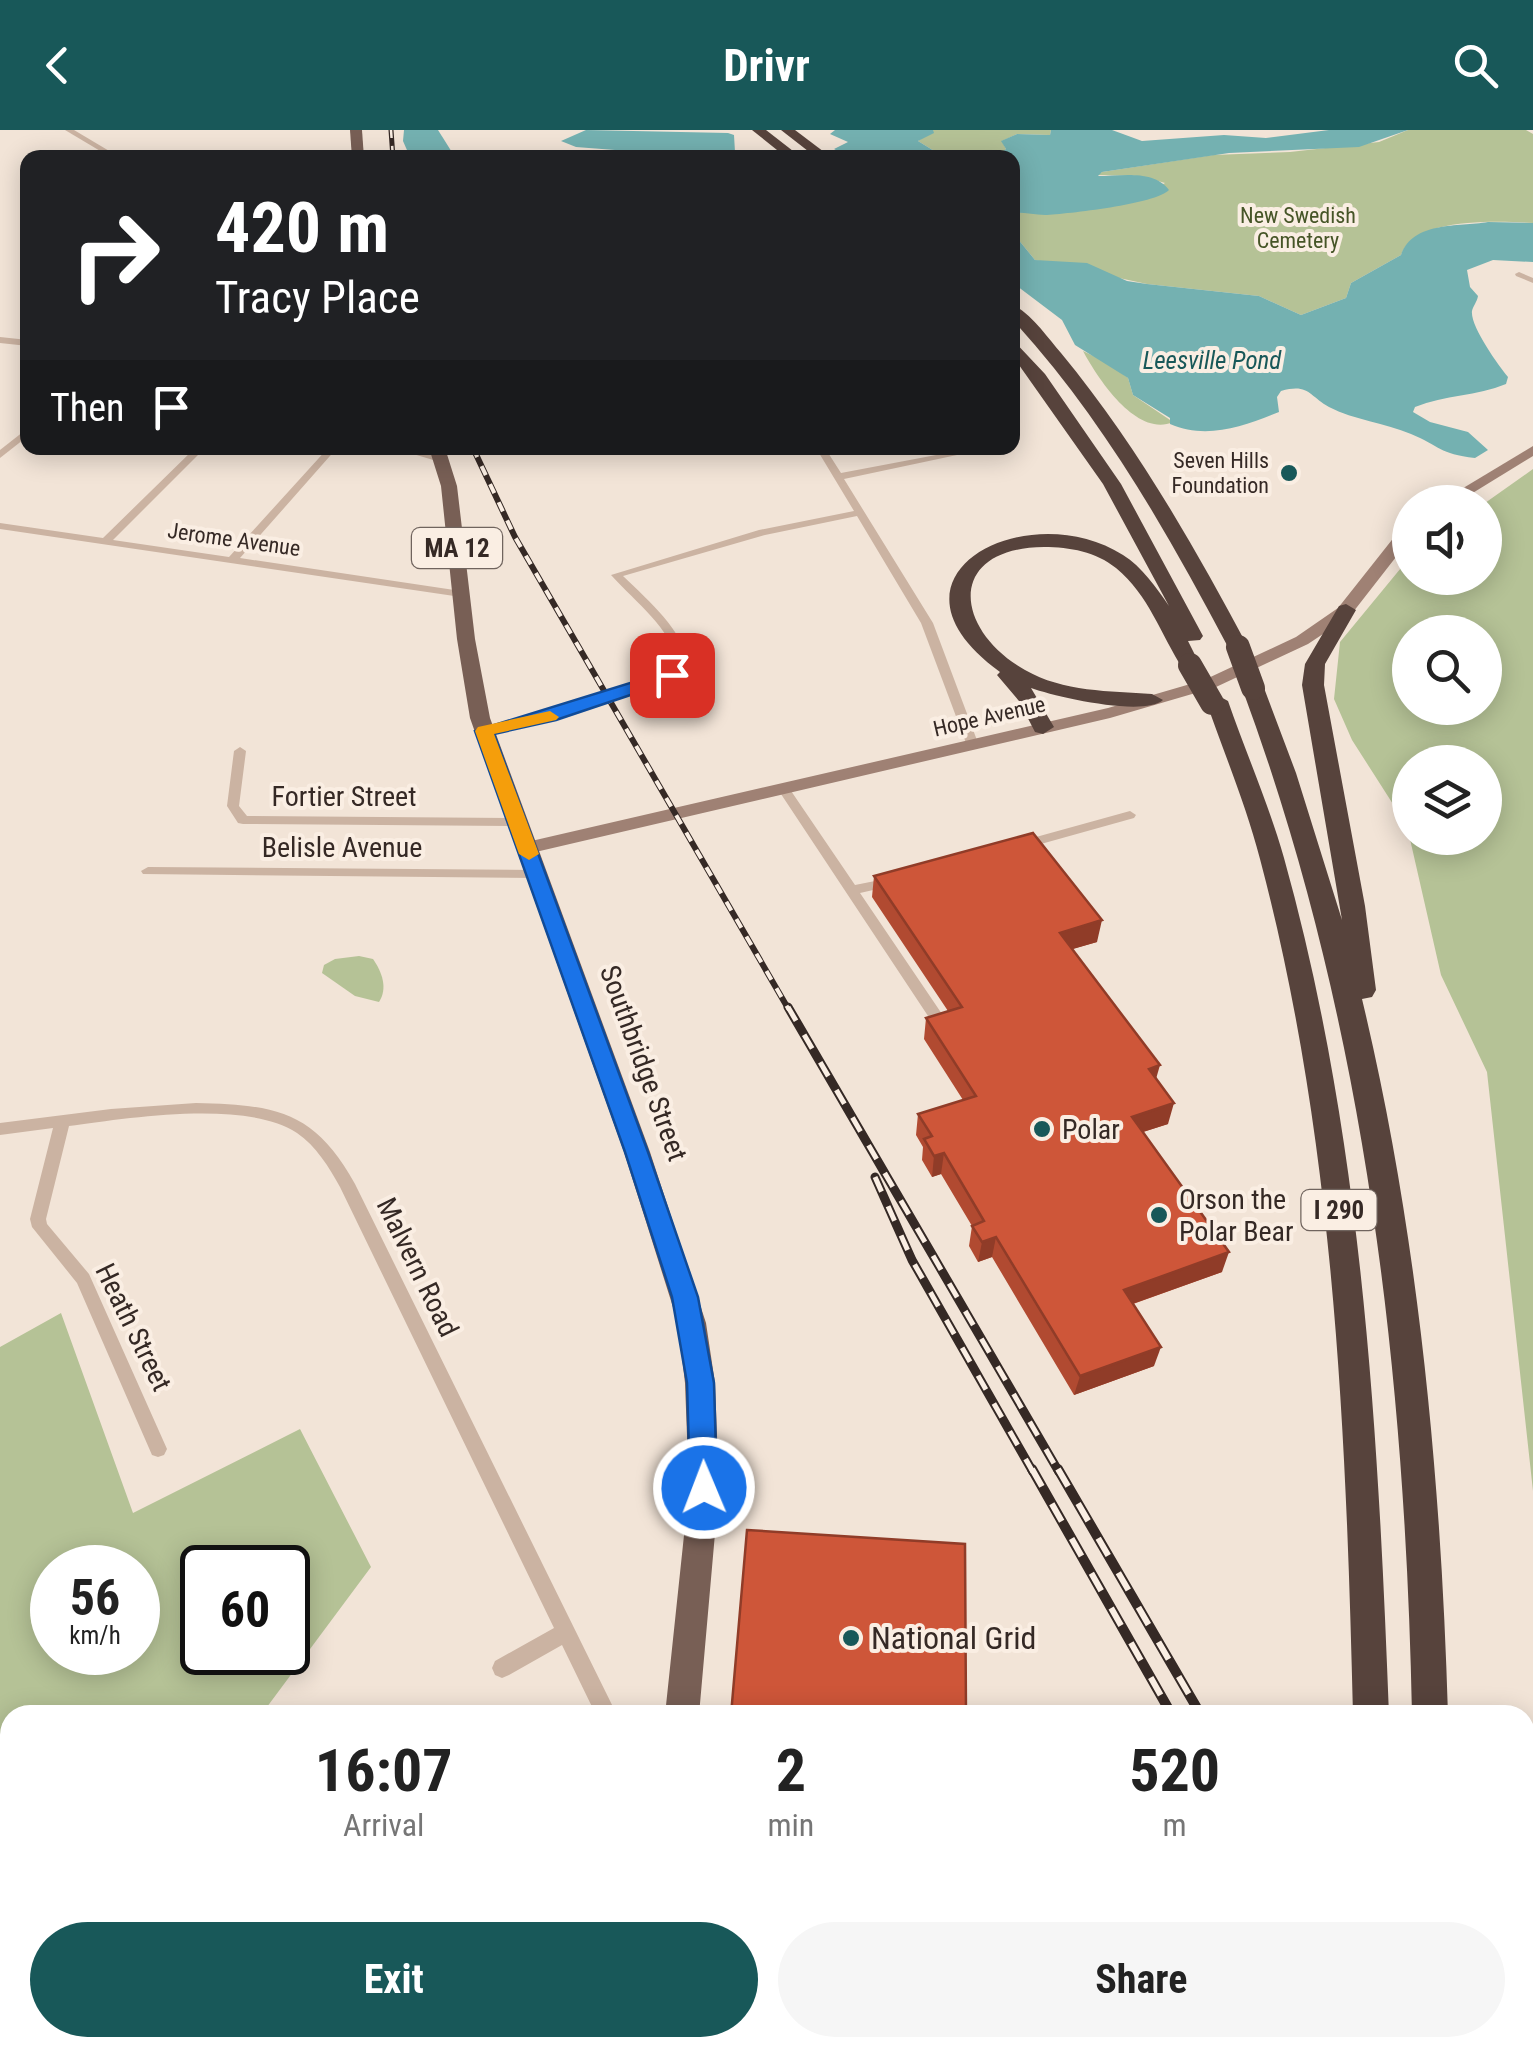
<!DOCTYPE html>
<style>
:root{--surface:#fff;--page:#f6f6f6;--text:#222;--muted:#767676;--accent:#185859}
body{margin:0;font-family:"Roboto Condensed",sans-serif;background:var(--page);color:var(--text);height:100vh;display:flex;flex-direction:column;font-size:38px;white-space:nowrap}
*{box-sizing:border-box;margin:0}
p{font-size:32px;color:var(--muted)}
.icon{flex:none;width:55px;height:55px;fill:none;stroke:currentColor;stroke-width:2;stroke-linecap:round;stroke-linejoin:round}
.map{position:relative;flex:1;overflow:hidden}
.side{position:absolute;left:0px;top:1575px;width:1535px;height:352px;display:flex;flex-direction:column;background:var(--surface);border-radius:30px 30px 0 0;box-shadow:0 5px 25px #0003}
.side>*{flex:none}
.guide{position:absolute;left:20px;top:20px;width:1000px;height:305px;border-radius:20px;box-shadow:0 5px 25px #0003;background:#202124;color:#fff;overflow:hidden}
.buttons{position:absolute;left:1392px;top:355px;display:grid;gap:20px}
.buttons a{display:grid;place-items:center;width:110px;height:110px;border-radius:50%;background:var(--surface);box-shadow:0 5px 25px #0003;font-size:50px}
.speed{position:absolute;left:30px;top:1415px;display:flex;gap:20px;font-size:50px;font-weight:700;text-align:center}
.speed>*{display:grid;place-content:center;width:130px;height:130px;border-radius:50%;background:var(--surface);box-shadow:0 5px 25px #0003;line-height:1}
.speed small{font-size:25px;font-weight:400}
.speed .limit{border:5px solid #111;border-radius:15px;background:#fff;color:#111}
.pin{position:absolute;display:grid;place-items:center;width:85px;height:85px;color:#fff;margin:-42px;border-radius:20px;box-shadow:0 5px 15px #0006}
.me{position:absolute;width:110px;margin:-55px;rotate:359deg;stroke-linejoin:round;filter:drop-shadow(0 0 8px #0008)}
.turn{display:flex;align-items:center;gap:35px;height:210px;padding:0 30px;font-size:45px}
.turn .icon{width:130px;height:130px;stroke-width:2.5}
.turn b{display:block;font-size:70px;line-height:85px}
.then{display:flex;align-items:center;height:95px;padding:0 30px;background:#0003;gap:20px;font-size:38px}
.eta{display:flex;justify-content:space-evenly;align-items:center;height:170px;text-align:center}
.eta b{font-size:60px;font-weight:700;line-height:70px}
.action{display:flex;gap:20px;margin-top:auto;padding:20px 30px}
.action a{flex:1;height:115px;border-radius:60px;background:var(--accent);color:#fff;font-size:40px;font-weight:700;line-height:115px;text-align:center}
.action a+a{background:var(--page);color:var(--text)}
header{display:flex;justify-content:space-between;align-items:center;height:130px;padding:0 30px;background:var(--accent);color:#fff;font-size:45px;font-weight:700}
.map>svg:first-child{display:block}
.green{fill:#b5c296;fill-rule:evenodd}
.water{fill:#74b1b1}
.lines{fill:none;stroke-linecap:round;stroke-linejoin:round}
.minor{fill:#cbb3a2;fill-rule:evenodd}
.secondary{fill:#9f8174;fill-rule:evenodd}
.primary{fill:#785f55;fill-rule:evenodd}
.motorway{fill:#57433c;fill-rule:evenodd}
.rail-far3-casing{stroke:#352925;stroke-width:5}
.rail-far2-casing{stroke:#352925;stroke-width:6}
.rail-far1-casing{stroke:#352925;stroke-width:9}
.rail-casing{stroke:#352925;stroke-width:10}
.rail-far3{stroke:#faeee3;stroke-width:2.5;stroke-dasharray:8;stroke-linecap:butt}
.rail-far2{stroke:#faeee3;stroke-width:4;stroke-dasharray:10;stroke-linecap:butt}
.rail-far1{stroke:#faeee3;stroke-width:5;stroke-dasharray:16;stroke-linecap:butt}
.rail{stroke:#faeee3;stroke-width:6;stroke-dasharray:20;stroke-linecap:butt}
.motorway-bridge-far1{stroke:#57433c;stroke-width:24}
.motorway-bridge{stroke:#57433c;stroke-width:38}
.wall{fill:#b14a31}
.shaded-wall{fill:#903c28}
.building{fill:#ce5639;stroke:#903c28;stroke-width:2.5}
.route{fill:#1a73e8;stroke:#114b97;stroke-width:2.5}
.slow{fill:#f59e0b}
.poi-dot{fill:#185859;stroke:#faeee3;stroke-width:4}
.labels{text-anchor:middle;stroke-width:8;stroke-linejoin:round;paint-order:stroke}
.far-park-label{font-size:22px;fill:#465527;stroke:#faeee3}
.far-poi-label{font-size:22px;fill:#352925;stroke:#faeee3;text-anchor:end}
.far-street-label{font-size:22px;fill:#352925;stroke:#faeee3}
.far-water-label{font-size:25px;font-style:italic;fill:#185859;stroke:#faeee3}
.shield{fill:#faeee3;stroke:#70645e;stroke-width:2.5}
.shield-label{font-size:25px;font-weight:bold;fill:#352925}
.street-label{font-size:28px;fill:#352925;stroke:#faeee3}
.poi-label{font-size:28px;fill:#352925;stroke:#faeee3;text-anchor:start}
.near-poi-label{font-size:32px;fill:#352925;stroke:#faeee3;text-anchor:start}
</style>
<header><svg class="icon" aria-label="back" viewBox="0 0 24 24"><path d="M15 5l-7 7 7 7"/></svg>Drivr<svg class="icon" aria-label="search" viewBox="0 0 24 24"><circle cx="10" cy="10" r="6"/><path d="M15 15l6 6"/></svg></header>
<div class="map">
<svg width="1533" height="1926" viewBox="0 0 1533 1926">
<rect width="100%" height="100%" fill="#f2e4d7"/>
<g class="green">
<polygon points="933,0 1051,0 1050,5 1017,4 1002,11 1006,19 1000,24 1007,27 944,27 918,11"/>
<path d="M1408 0H1526L1533 4V93C1498 91 1414 87 1401 125L1351 153 1346 168 1301 185 1259 166 1147 154 1035 130 1013 103 1012 83C1067 81 1117 82 1165 53L1140 46 1097 45 1102 42 1213 25 1290 22 1379 12Z"/>
<path d="M1083 221 1110 234 1128 248 1133 265 1173 292C1136 308 1097 247 1083 221Z"/>
<path d="M1533 339V1361L1487 942 1441 845 1407 696 1352 610 1334 569 1340 512 1410 427V448H1485V373ZM1410 502H1485V578H1410ZM1410 632H1485V708H1410Z"/>
<path d="M359 826 373 829C382 842 388 858 379 872L355 866 322 843 324 835 335 829Z"/>
<path d="M61 1183 133 1383 300 1299 371 1437 261 1585H10V1918H65L62 1926H0V1217ZM52 1438H138V1522H52ZM202 1438H288V1522H202Z"/>
</g>
<g class="water">
<polygon points="404,0 438,0 455,27 410,27 403,11"/>
<polygon points="586,0 728,3 734,5 735,22 742,27 585,27 615,20 576,17 561,11"/>
<path d="M835 0H933L934 3 918 11 944 27 873 28C863 18 846 26 834 19L848 12 830 4Z"/>
<path d="M1051 0H1112L1142 11 1224 5 1266 8 1329 0H1408L1359 17 1229 23 1102 42 1098 46C1120 46 1154 39 1169 60 1156 74 1067 84 1045 85 1034 85 1023 82 1013 83L1012 28 999 24 1006 19 1001 11 1017 4 1050 5Z"/>
<path d="M1488 92 1533 93V132L1493 130 1467 140 1470 157 1478 166C1477 172 1473 176 1472 181 1470 196 1498 235 1508 247L1506 254C1477 266 1445 265 1415 277L1413 282 1430 292 1468 302 1488 320 1475 328C1439 324 1440 316 1411 304 1385 293 1354 290 1329 277 1309 266 1309 253 1281 261L1277 267 1279 282C1244 296 1207 310 1170 294V288L1133 265 1128 248 1075 215 1062 190 1013 153V103L1035 130 1087 133 1127 151 1147 154 1259 166 1301 185 1346 168 1351 153 1401 125C1413 91 1458 97 1488 92Z"/>
</g>
<g class="lines">
<g class="minor">
<polygon points="65,0 74,0 121,28 112,28"/>
<polygon points="1519,142 1533,148 1533,153 1516,146 1515,144"/>
<polygon points="0,207 28,210 28,216 0,213"/>
<polygon points="28,298 28,306 0,328 0,320"/>
<polygon points="195,318 205,318 113,410 229,427 328,318 337,318 240,428 461,461 466,464 461,467 0,399 0,393 103,408"/>
<polygon points="393,318 407,318 445,329 440,332"/>
<path d="M816 318H825L841 343 973 318H990L844 349 933 493 978 613 976 616 972 617 966 613 921 493 857 386 765 405 623 446C651 473 681 498 691 537L676 547 554 590 480 604V598L547 584 668 543 679 536C670 496 637 474 611 445L759 400 854 381Z"/>
<polygon points="240,617 246,621 239,676 247,686 517,688 523,692 517,696 243,694 238,693 227,676 234,621"/>
<polygon points="783,654 787,655 855,755 890,748 895,749 897,752 895,755 860,763 944,887 946,891 944,895 934,895 777,658"/>
<polygon points="1130,681 1136,685 1134,688 1023,719 1017,715 1018,712"/>
<polygon points="148,737 536,740 543,744 536,748 143,744 141,741"/>
<path d="M196 973C275 975 314 980 355 1054L617 1585H596L562 1515 509 1545 502 1548 495 1545 492 1538 495 1531 554 1498 340 1057C329 1037 316 1016 297 1003 246 969 128 988 69 996L46 1089 47 1094 89 1144 167 1319 164 1325 158 1327 152 1325 77 1153 32 1097 30 1089 53 998 0 1005V993L111 979Z"/>
<polygon points="270,1918 292,1918 291,1926 269,1926"/>
</g>
<g class="secondary">
<polygon points="1533,316 1533,326 1458,372 1440,372"/>
<polygon points="1410,395 1410,409 1350,486 1308,514 1216,557 1110,588 527,724 517,718 527,712 1108,578 1204,550 1296,507 1338,478 1395,406"/>
</g>
<g class="primary">
<polygon points="350,0 362,0 364,28 352,28"/>
<polygon points="429,318 445,318 457,356 475,509 490,588 650,1022 706,1193 715,1253 719,1358 699,1585 665,1585 689,1358 685,1253 678,1193 624,1022 470,588 457,509 441,356"/>
<polygon points="633,1918 671,1918 670,1926 632,1926"/>
</g>
<g class="motorway">
<polygon points="752,0 766,0 802,28 787,28"/>
<polygon points="781,0 795,0 832,28 817,28"/>
<path d="M1012 174C1031 183 1048 208 1061 223 1136 314 1193 414 1248 517L1245 521 1238 523 1228 517C1166 400 1102 287 1012 189Z"/>
<path d="M1012 209 1045 244 1121 354 1203 506 1200 510 1188 511 1200 535 1197 539H1183C1161 505 1149 465 1116 438 1096 422 1070 417 1044 417 946 418 953 499 1025 540 1063 562 1110 561 1152 564L1163 570C1144 587 1056 567 1031 558L1054 597 1043 604 1035 602 1019 571 997 545 1000 542C867 446 1027 364 1123 425 1142 437 1156 457 1169 476L1103 354 1012 225Z"/>
<path d="M1346 474 1356 480 1325 534 1324 555 1365 776 1376 860 1372 867 1362 869C1418 1102 1441 1346 1448 1585H1412C1405 1236 1364 887 1242 558L1253 552 1264 558 1296 643 1342 790 1302 555 1305 534 1339 476Z"/>
<path d="M1217 565 1228 571C1246 623 1269 675 1284 728 1362 1007 1378 1297 1389 1585H1353C1346 1297 1334 1008 1260 729 1246 675 1224 623 1206 571Z"/>
<rect x="1410" y="1918" width="42" height="8"/>
</g>
<g class="rail-far3-casing">
<polyline id="rail-far3" points="391,0 393,28"/>
</g>
<g class="rail-far2-casing">
<polyline id="rail-far2" points="473,318 515,407 789,880"/>
</g>
<g class="rail-far1-casing">
<g id="rail-far1">
<polyline points="788,877 1059,1342"/>
<polyline points="875,1047 912,1130 1033,1342"/>
</g>
</g>
<g class="rail-casing">
<g id="rail">
<polyline points="1032,1339 1172,1585"/>
<polyline points="1058,1339 1201,1585"/>
<polyline points="1379,1918 1384,1926"/>
<polyline points="1413,1918 1418,1926"/>
</g>
</g>
<use href="#rail-far3" class="rail-far3"/>
<use href="#rail-far2" class="rail-far2"/>
<use href="#rail-far1" class="rail-far1"/>
<use href="#rail" class="rail"/>
<g class="motorway-bridge-far1">
<polyline points="1238,517 1253,558"/>
<polyline points="1190,535 1212,573"/>
</g>
<polyline class="motorway-bridge" points="1366,1918 1366,1926"/>
</g>
<polygon class="wall" points="874,746 1097,812 1072,819 1156,949 1168,994 1143,1002 1222,1142 1133,1174 1154,1236 1074,1265 992,1127 978,1132 969,1116 972,1096 941,1044 932,1047 922,1030 923,1017 916,1005 918,984 963,970 924,909 926,888 948,881 872,767"/>
<g class="shaded-wall">
<polygon points="1102,790 1097,812 1056,824 1060,803"/>
<polygon points="1160,935 1154,956 1149,939"/>
<polygon points="1174,973 1168,994 1127,1007 1132,987"/>
<polygon points="944,1023 941,1044 932,1047 934,1026"/>
<polygon points="996,1107 992,1127 978,1132 982,1112"/>
<polygon points="1229,1122 1222,1142 1118,1179 1124,1160"/>
<polygon points="1161,1217 1154,1236 1074,1265 1080,1246"/>
</g>
<g class="building">
<polygon points="1033,703 1102,790 1060,803 1160,935 1149,939 1174,973 1132,987 1229,1122 1124,1160 1161,1217 1080,1246 996,1107 982,1112 972,1096 984,1091 944,1023 934,1026 924,1009 932,1006 918,984 976,966 926,888 962,877 874,746"/>
<polygon points="747,1400 965,1414 966,1585 731,1585"/>
<polygon points="874,1918 950,1918 950,1926 873,1926"/>
</g>
<polygon class="route" points="672,540 678,542 678,549 556,590 494,604 648,1022 698,1167 714,1253 717,1358 713,1367 704,1371 694,1367 690,1358 687,1253 672,1167 625,1022 475,601"/>
<polygon class="slow" points="550,581 559,587 556,590 494,604 539,724 529,730 519,724 475,601 478,597"/>
<g class="poi-dot">
<circle cx="1289" cy="343" r="10"/>
<circle cx="1042" cy="999" r="10"/>
<circle cx="1159" cy="1085" r="10"/>
<circle cx="851" cy="1508" r="10"/>
</g>
<g class="labels">
<g class="far-park-label">
<text x="1298" y="93">New Swedish<tspan x="1298" dy="25">Cemetery</tspan></text>
</g>
<g class="far-poi-label">
<text x="1269" y="338">Seven Hills<tspan x="1269" dy="25">Foundation</tspan></text>
</g>
<g class="far-street-label">
<text transform="translate(234 409) rotate(8)" y="8">Jerome Avenue</text>
<text transform="translate(989 586) rotate(-13)" y="8">Hope Avenue</text>
</g>
<g class="far-water-label">
<text x="1212" y="239">Leesville Pond</text>
</g>
<g class="shield">
<rect x="412" y="398" width="90" height="40" rx="8"/>
<rect x="1301.5" y="1060" width="75" height="40" rx="8"/>
</g>
<g class="shield-label">
<text x="457" y="427">MA 12</text>
<text x="1339" y="1089">I 290</text>
</g>
<g class="street-label">
<text x="344" y="676">Fortier Street</text>
<text x="342" y="727">Belisle Avenue</text>
<text transform="translate(644 933) rotate(70)" y="10">Southbridge Street</text>
<text transform="translate(418 1137) rotate(64)" y="10">Malvern Road</text>
<text transform="translate(134 1197) rotate(64)" y="10">Heath Street</text>
</g>
<g class="poi-label">
<text x="1062" y="1009">Polar</text>
<text x="1179" y="1079">Orson the<tspan x="1179" dy="32">Polar Bear</tspan></text>
</g>
<g class="near-poi-label">
<text x="871" y="1519">National Grid</text>
</g>
</g>
</svg>
<div class="buttons">
<a><svg class="icon" aria-label="sound" viewBox="0 0 24 24"><path d="M4 9h4l5-4v14l-5-4H4zM17 9q2 3 0 6"/></svg></a>
<a><svg class="icon" aria-label="search" viewBox="0 0 24 24"><circle cx="10" cy="10" r="6"/><path d="M15 15l6 6"/></svg></a>
<a><svg class="icon" aria-label="layers" viewBox="0 0 24 24"><path d="M12 4l9 5-9 5-9-5zM3 14l9 5 9-5"/></svg></a>
</div>
<div class="speed"><div>56<small>km/h</small></div><div class="limit">60</div></div>
<div class="pin" style="left:672px;top:545px;background:#d93025"><svg class="icon" aria-label="arrive" viewBox="0 0 24 24"><path d="M6 21V4h12l-3 4 3 4H6"/></svg></div>
<svg class="me" style="left:704px;top:1358px" viewBox="-20 -20 40 40"><circle r="17" fill="#1a73e8" stroke="#fff" stroke-width="3"/><path d="M0-11L8 9 0 5-8 9z" fill="#fff"/></svg>
<div class="guide">
<div class="turn"><svg class="icon" aria-label="right" viewBox="0 0 24 24"><path d="M7 20v-9h11M14 6l5 5-5 5"/></svg><div><b>420 m</b>Tracy Place</div></div>
<div class="then">Then<svg class="icon" aria-label="arrive" viewBox="0 0 24 24"><path d="M6 21V4h12l-3 4 3 4H6"/></svg></div>
</div>
<section class="side">
<div class="eta">
<div><b>16:07</b><p>Arrival</p></div>
<div><b>2</b><p>min</p></div>
<div><b>520</b><p>m</p></div>
</div>
<div class="action"><a>Exit</a><a>Share</a></div>
</section>
</div>
